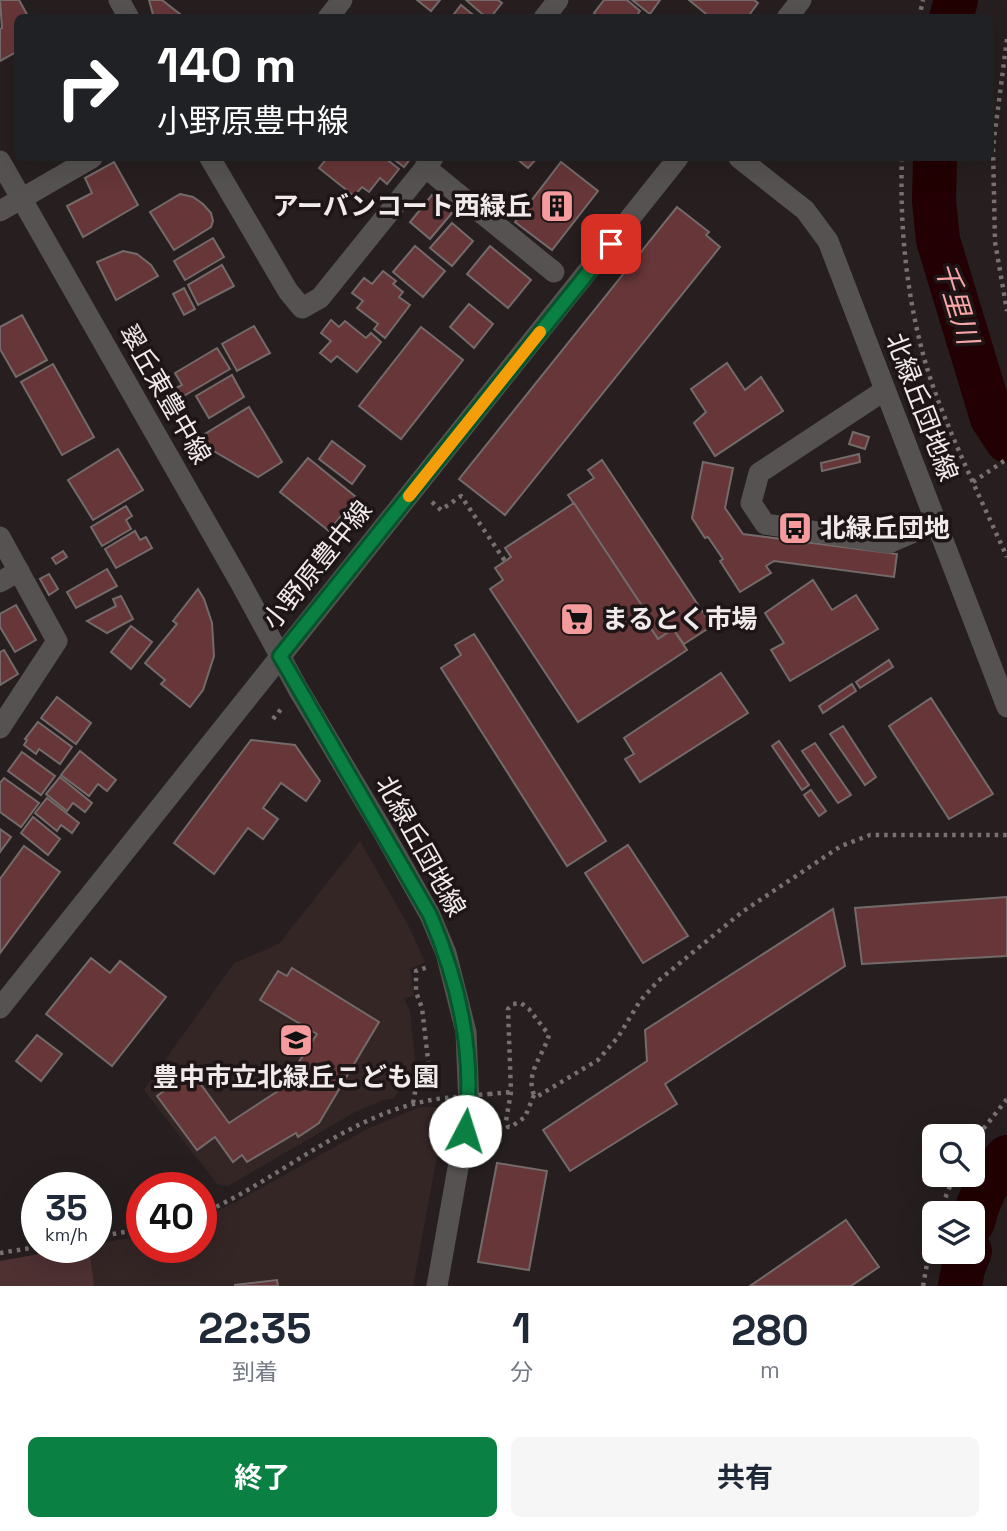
<!DOCTYPE html>
<html lang="ja">
<meta charset="utf-8">
<style>
:root{--surface:#fff;--page:#f6f6f7;--text:#1f2937;--muted:#747a83;--accent:#0b8043}
body{margin:0;font-family:"Space Grotesk","Noto Sans JP",sans-serif;background:var(--page);color:var(--text);height:100vh;display:flex;flex-direction:column;font-size:26px;white-space:nowrap}
*{box-sizing:border-box;margin:0}
p{font-size:23px;color:var(--muted)}
.icon{flex:none;width:38px;height:38px;fill:none;stroke:currentColor;stroke-width:2;stroke-linecap:round;stroke-linejoin:round}
.map{position:relative;height:1286px;overflow:hidden}
.panel{display:flex;flex-direction:column;background:var(--surface);flex:1}
.panel>*{flex:none}
.hud{position:absolute;left:14px;top:14px;width:980px;height:147px;border-radius:10px;box-shadow:0 7px 28px #0002;background:#202124;color:#fff;overflow:hidden}
.controls{position:absolute;left:922px;top:1124px;display:grid;gap:14px}
.controls a{display:grid;place-items:center;width:63px;height:63px;border-radius:10px;background:var(--surface);box-shadow:0 7px 28px #0002;font-size:35px}
.speed{position:absolute;left:21px;top:1172px;display:flex;gap:14px;font-size:35px;font-weight:700;text-align:center}
.speed>*{display:grid;place-content:center;width:91px;height:91px;border-radius:50%;background:var(--surface);box-shadow:0 7px 28px #0002;line-height:1}
.speed small{font-size:18px;font-weight:400}
.speed .limit{border:10px solid #d22;background:#fff;color:#111}
.pin{position:absolute;display:grid;place-items:center;width:60px;height:60px;color:#fff;margin:-30px;border-radius:14px;box-shadow:0 4px 10px #0006}
.me{position:absolute;width:77px;margin:-38px;rotate:5deg;stroke-linejoin:round;filter:drop-shadow(0 0 5px #0008)}
.turn{display:flex;align-items:center;gap:24px;height:147px;padding:0 28px;font-size:32px}
.turn .icon{width:91px;height:91px;stroke-width:2.5}
.turn b{display:block;font-size:49px;line-height:60px}
.eta{display:flex;justify-content:space-evenly;align-items:center;height:119px;text-align:center}
.eta b{font-size:42px;font-weight:700;line-height:49px}
.button{display:flex;gap:14px;margin-top:auto;padding:14px 28px}
.button a{flex:1;height:80px;border-radius:10px;background:var(--accent);color:#fff;font-size:28px;font-weight:700;line-height:80px;text-align:center}
.button a+a{background:var(--page);color:var(--text)}
.map>svg:first-child{display:block}
.built{fill:#352626}
.green{fill:#4f3132}
.lines{fill:none;stroke-linecap:round;stroke-linejoin:round}
.river{stroke:#220003;stroke-width:44}
.building{fill:#663638;stroke:#746a6a;stroke-width:2}
.path{stroke:#787171;stroke-width:4.5;stroke-dasharray:3.5 5;stroke-linecap:butt}
.minor{stroke:#565252;stroke-width:21}
.path-bridge{stroke:#787171;stroke-width:4.5;stroke-dasharray:3.5 5;stroke-linecap:butt}
.route-casing{stroke:#07532c;stroke-width:18}
.route{stroke:#0b8043;stroke-width:12}
.slow{stroke:#f59e0b;stroke-width:12}
.labels{text-anchor:middle;stroke-width:7;stroke-linejoin:round;paint-order:stroke}
.poi-label{font-size:26px;font-weight:bold;fill:#f0eaea;stroke:#1e1516;text-anchor:start}
.street-label{font-size:26px;fill:#f0eaea;stroke:#1e1516}
.water-label{font-size:28px;font-style:italic;fill:#f8a5a7;stroke:#1e1516}
</style>
<div class="map">
<svg width="1007" height="1286" viewBox="0 0 1007 1286">
<rect width="100%" height="100%" fill="#271f1f"/>
<g class="built">
<polygon points="360,841 408,925 425,962 410,969 414,996 404,998 410,1011 416,1069 394,1098 383,1100 355,1112 228,1186 217,1184 144,1090 234,963 279,944"/>
<polygon points="419,1107 446,1107 413,1286 0,1286 0,1261 73,1248 96,1248 96,1244 142,1236 142,1248 201,1248 201,1218 238,1201 367,1129"/>
</g>
<polygon class="green" points="73,1248 89,1248 94,1286 0,1286 0,1261"/>
<g class="lines">
<g class="river">
<polyline points="951,18 956,0"/>
<polyline points="935,158 934,201 938,240 992,418 1007,441"/>
<path d="M973 1222C979 1197 990 1176 1007 1157"/>
<polyline points="960,1286 963,1269 970,1251"/>
</g>
</g>
<g class="building">
<polygon points="0,0 19,0 29,18 18,18 18,51 0,61 0,29 2,28"/>
<polygon points="149,0 162,0 185,18 154,18"/>
<polygon points="417,0 440,0 431,11"/>
<polygon points="466,0 498,0 502,3 490,18 487,18"/>
<polygon points="604,0 627,0 640,11 635,18 599,18 594,13"/>
<polygon points="632,0 660,0 650,14"/>
<polygon points="689,0 754,0 758,3 747,18 711,18"/>
<polygon points="461,5 477,18 451,18"/>
<polygon points="327,158 385,158 399,169 387,184 380,178 369,192 362,187 354,196 319,168"/>
<polygon points="392,158 411,158 404,167"/>
<polygon points="516,158 537,158 528,168"/>
<polygon points="114,162 138,205 83,237 67,206 92,193 85,178"/>
<polygon points="561,162 598,191 552,250 515,222"/>
<polygon points="180,194 193,197 203,204 211,213 213,221 211,227 174,250 150,212"/>
<polygon points="432,195 452,213 430,239 410,222"/>
<polygon points="677,207 709,232 706,235 720,247 505,515 459,479"/>
<polygon points="452,223 473,241 452,266 430,248"/>
<polygon points="213,238 224,257 185,280 174,261"/>
<polygon points="415,246 445,271 423,297 393,272"/>
<polygon points="490,246 531,280 508,308 467,274"/>
<polygon points="123,251 137,254 151,265 158,276 116,300 97,262"/>
<polygon points="222,265 234,286 198,305 188,285"/>
<polygon points="383,271 396,281 393,284 403,292 399,297 410,305 385,338 374,329 378,324 357,308 363,301 352,293 364,278 372,284"/>
<polygon points="184,288 195,309 184,315 173,294"/>
<polygon points="469,304 493,324 474,348 450,327"/>
<polygon points="22,315 47,360 16,377 0,349 0,327"/>
<polygon points="331,320 339,327 345,321 366,338 371,333 381,342 357,372 337,356 331,362 320,353 331,341 321,333"/>
<polygon points="254,326 270,353 237,371 222,344"/>
<polygon points="421,327 463,360 401,439 359,406"/>
<polygon points="217,348 230,369 182,397 176,388 182,385 175,373"/>
<polygon points="727,363 745,390 761,377 783,411 715,456 694,423 706,412 691,389"/>
<polygon points="53,364 94,437 62,455 21,382"/>
<polygon points="232,375 244,397 209,418 196,396"/>
<polygon points="249,407 282,462 258,477 195,440"/>
<polygon points="853,432 869,437 865,449 849,444"/>
<polygon points="332,441 365,466 352,484 319,459"/>
<polygon points="118,449 143,490 93,520 68,480"/>
<polygon points="859,454 860,462 822,471 821,463"/>
<polygon points="308,458 356,497 329,531 280,492"/>
<polygon points="602,460 712,626 684,644 673,629 658,639 638,609 642,606 568,495 594,478 588,470"/>
<polygon points="703,462 733,468 725,508 743,534 897,554 894,577 774,561 766,566 771,573 740,592 720,561 723,559 708,537 705,538 692,518"/>
<polygon points="574,503 642,606 638,609 658,639 673,629 687,650 578,722 490,589 503,580 495,568 511,557 505,548"/>
<polygon points="126,506 132,516 126,520 131,529 102,546 91,527"/>
<polygon points="135,531 140,540 146,537 152,548 116,568 105,549"/>
<polygon points="63,551 67,557 56,564 52,558"/>
<polygon points="107,569 117,586 76,608 67,592"/>
<polygon points="49,574 58,589 49,595 40,579"/>
<polygon points="813,580 832,610 856,595 878,629 790,681 771,650 784,643 765,613"/>
<polygon points="198,589 204,599 212,623 214,656 203,690 190,707 161,684 165,680 145,663 177,624 173,621"/>
<polygon points="121,596 133,619 107,633 87,621 116,606 113,599"/>
<polygon points="16,605 36,640 15,652 0,627 0,614"/>
<polygon points="131,626 152,642 131,669 111,652"/>
<polygon points="474,634 606,841 567,866 441,668 461,655 455,645"/>
<polygon points="4,650 18,674 0,685 0,652"/>
<polygon points="889,660 893,667 860,688 856,682"/>
<polygon points="721,673 748,713 640,782 625,759 634,754 624,738"/>
<polygon points="852,684 856,691 823,713 819,706"/>
<polygon points="57,697 91,723 76,744 41,718"/>
<polygon points="931,698 993,794 949,819 889,726"/>
<polygon points="38,722 72,747 60,764 39,749 36,754 24,745 27,740 25,739"/>
<polygon points="843,726 876,777 865,785 830,734"/>
<polygon points="251,740 295,745 320,781 306,801 281,783 263,808 278,819 263,839 248,828 214,874 174,843"/>
<polygon points="779,741 809,785 802,790 772,746"/>
<polygon points="815,743 851,795 838,803 802,751"/>
<polygon points="80,751 116,780 107,791 98,784 89,796 61,775"/>
<polygon points="22,752 55,776 41,795 8,771"/>
<polygon points="60,777 92,803 85,812 73,803 67,811 46,794"/>
<polygon points="4,778 39,803 21,827 0,812 0,783"/>
<polygon points="811,790 826,811 819,816 804,795"/>
<polygon points="47,798 79,823 72,833 61,825 57,831 35,813"/>
<polygon points="33,817 60,839 48,855 21,833"/>
<polygon points="0,829 11,837 0,852"/>
<polygon points="628,845 688,936 643,963 585,873"/>
<polygon points="24,846 60,872 0,953 0,879"/>
<polygon points="1007,897 1007,956 862,964 855,908"/>
<polygon points="833,909 845,966 665,1084 677,1104 570,1171 543,1130 647,1061 645,1030"/>
<polygon points="91,958 110,973 120,961 166,997 112,1066 46,1014"/>
<polygon points="292,968 379,1022 319,1123 298,1137 296,1133 247,1162 242,1155 233,1162 215,1137 197,1150 157,1096 191,1071 229,1123 281,1089 317,1034 260,1000 278,971 287,976"/>
<polygon points="37,1035 62,1054 41,1081 16,1061"/>
<polygon points="497,1163 547,1171 529,1270 478,1262"/>
<polygon points="846,1220 879,1267 851,1286 750,1286"/>
<polygon points="277,1280 278,1286 235,1286 235,1285"/>
</g>
<g class="lines">
<g class="path">
<polyline points="919,18 923,0"/>
<polyline points="1007,39 993,147 995,242 1007,311"/>
<path d="M902 158C899 236 909 321 936 395 957 450 983 504 1007 557"/>
<polyline points="973,482 1007,459"/>
<polyline points="432,502 441,510 461,496 505,561"/>
<polyline points="273,719 282,708"/>
<polyline points="489,1094 511,1092"/>
<path d="M534 1095 525 1117 511 1127H508L506 1121 511 1092 508 1009 513 1004 521 1003 529 1009 549 1035C543 1056 525 1073 534 1095L538 1096 598 1060 618 1037 640 1001 658 981 742 912 841 846 870 835H1007"/>
<polyline points="413,1103 416,1087 429,1068 422,1008 416,992 416,971 428,967"/>
<polyline points="973,1142 1007,1099"/>
<polyline points="939,1213 955,1174"/>
<path d="M201 1214C283 1178 354 1108 445 1098"/>
<polyline points="96,1237 142,1229"/>
<polyline points="0,1253 37,1247"/>
<polyline points="923,1286 934,1226"/>
</g>
<g class="minor">
<polyline points="119,0 129,18"/>
<polyline points="328,18 342,0"/>
<polyline points="544,18 558,0"/>
<polyline points="787,18 801,0"/>
<polyline points="210,158 288,291 302,308 320,298 433,158"/>
<polyline points="739,158 805,210 828,241 1007,707"/>
<polyline points="0,161 240,582 298,689 381,828 430,915 446,953 466,1032 469,1106 437,1286"/>
<polyline points="425,167 554,272"/>
<polyline points="0,211 92,158"/>
<polyline points="885,390 759,473 751,503 765,524 889,543 937,522"/>
<polyline points="0,537 57,641 0,728"/>
<polyline points="0,582 19,571"/>
<polyline points="0,1008 678,158"/>
</g>
<polyline class="path-bridge" points="445,1098 489,1094"/>
</g>
<g class="lines">
<g class="route-casing">
<path id="route" d="M465 1131C476 1057 459 983 430 915L280 656 611 244"/>
</g>
<use href="#route" class="route"/>
<polyline class="slow" points="409,496 540,332"/>
</g>
<defs>
<g id="building-square" transform="scale(1.75)"><rect x="-9" y="-9" width="18" height="18" rx="4" fill="#f59b9d" stroke="#1e1516"/><path d="M-4-6H4V6H1V3H-1V6H-4ZM-2.5-4.3h1.7v1.8h-1.7ZM.8-4.3h1.7v1.8H.8ZM-2.5-1h1.7V.8h-1.7ZM.8-1h1.7V.8H.8Z" fill="#111"/></g>
<g id="bus-square" transform="scale(1.75)"><rect x="-9" y="-9" width="18" height="18" rx="4" fill="#f59b9d" stroke="#1e1516"/><path d="M-5-6H5V4H4V6H2V4H-2V6H-4V4H-5ZM-3.5-4V0h7V-4ZM-3.5 1.2v1.5H-2V1.2ZM2 1.2v1.5H3.5V1.2Z" fill="#111"/></g>
<g id="supermarket-square" transform="scale(1.75)"><rect x="-9" y="-9" width="18" height="18" rx="4" fill="#f59b9d" stroke="#1e1516"/><path d="M-6-5.5h2.5l.6 2H6L4.5 2H-2.5L-4.4-4H-6ZM-1.5 3.2a1.3 1.3 0 1 0 .1 0ZM3 3.2a1.3 1.3 0 1 0 .1 0Z" fill="#111"/></g>
<g id="school-square" transform="scale(1.75)"><rect x="-9" y="-9" width="18" height="18" rx="4" fill="#f59b9d" stroke="#1e1516"/><path d="M0-5L7-2L0 1L-7-2ZM-4 1L0 2.5L4 1V4Q0 6-4 4Z" fill="#111"/></g>
</defs>
<g fill-rule="evenodd">
<use href="#building-square" x="557" y="206"/>
<use href="#bus-square" x="795" y="528"/>
<use href="#supermarket-square" x="577" y="619"/>
<use href="#school-square" x="296" y="1040"/>
</g>
<g class="labels">
<g class="poi-label">
<text x="532" y="215" text-anchor="end">アーバンコート西緑丘</text>
<text x="820" y="537">北緑丘団地</text>
<text x="602" y="628">まるとく市場</text>
<text x="296" y="1086" text-anchor="middle">豊中市立北緑丘こども園</text>
</g>
<g class="street-label">
<text transform="translate(165 394) rotate(60)" y="9">翠丘東豊中線</text>
<text transform="translate(922 407) rotate(69)" y="9">北緑丘団地線</text>
<text transform="translate(317 565) rotate(-51)" y="9">小野原豊中線</text>
<text transform="translate(421 846) rotate(61)" y="9">北緑丘団地線</text>
</g>
<g class="water-label">
<text transform="translate(957 303) rotate(73)" y="10">千里川</text>
</g>
</g>
</svg>
<div class="controls">
<a><svg class="icon" aria-label="search" viewBox="0 0 24 24"><circle cx="10" cy="10" r="6"/><path d="M15 15l6 6"/></svg></a>
<a><svg class="icon" aria-label="layers" viewBox="0 0 24 24"><path d="M12 4l9 5-9 5-9-5zM3 14l9 5 9-5"/></svg></a>
</div>
<div class="speed"><div>35<small>km/h</small></div><div class="limit">40</div></div>
<div class="pin" style="left:611px;top:244px;background:#d93025"><svg class="icon" aria-label="arrive" viewBox="0 0 24 24"><path d="M6 21V4h12l-3 4 3 4H6"/></svg></div>
<svg class="me" style="left:465px;top:1131px" viewBox="-20 -20 40 40"><circle r="19" fill="#fff"/><path d="M0-13L10 11 0 6-10 11z" fill="#0b8043"/></svg>
<div class="hud">
<div class="turn"><svg class="icon" aria-label="right" viewBox="0 0 24 24"><path d="M7 20v-9h11M14 6l5 5-5 5"/></svg><div><b>140 m</b>小野原豊中線</div></div>
</div>
</div>
<section class="panel">
<div class="eta">
<div><b>22:35</b><p>到着</p></div>
<div><b>1</b><p>分</p></div>
<div><b>280</b><p>m</p></div>
</div>
<div class="button"><a>終了</a><a>共有</a></div>
</section>
